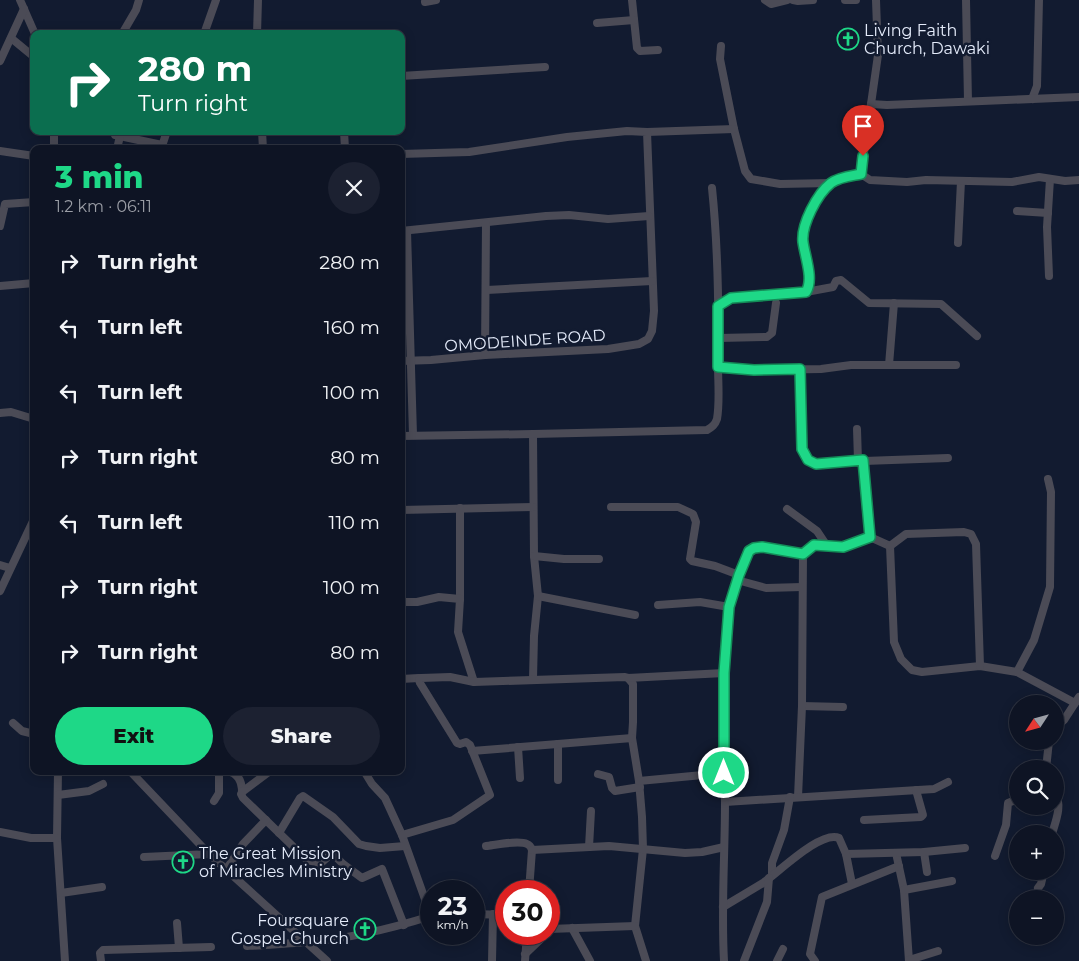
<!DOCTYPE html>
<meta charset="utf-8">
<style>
:root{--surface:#0e1424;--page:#1c2131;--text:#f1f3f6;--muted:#9b9ea6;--line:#2e3341;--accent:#1ed887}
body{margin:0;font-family:Montserrat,sans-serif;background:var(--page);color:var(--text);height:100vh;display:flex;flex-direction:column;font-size:19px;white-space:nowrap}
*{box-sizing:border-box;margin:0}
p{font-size:16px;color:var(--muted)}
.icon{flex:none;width:28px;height:28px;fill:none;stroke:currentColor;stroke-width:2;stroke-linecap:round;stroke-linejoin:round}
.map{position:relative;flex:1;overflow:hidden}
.drawer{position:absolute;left:30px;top:145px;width:375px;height:630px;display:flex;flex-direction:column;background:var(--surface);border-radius:10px;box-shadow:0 2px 12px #0003,0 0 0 1px var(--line)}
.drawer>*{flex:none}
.top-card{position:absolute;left:30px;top:30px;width:375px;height:105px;border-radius:10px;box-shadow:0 2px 12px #0003,0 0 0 1px var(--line);background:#0b6e4f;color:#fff;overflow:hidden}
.needle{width:32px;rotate:234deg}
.tools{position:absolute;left:1009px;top:695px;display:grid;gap:10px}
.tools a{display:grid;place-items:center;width:55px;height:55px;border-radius:50%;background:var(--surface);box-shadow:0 2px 12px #0003,0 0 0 1px var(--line);font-size:25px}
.speed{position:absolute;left:420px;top:880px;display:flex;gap:10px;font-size:25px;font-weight:700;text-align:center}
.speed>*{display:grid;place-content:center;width:65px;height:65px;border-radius:50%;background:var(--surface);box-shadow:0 2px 12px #0003,0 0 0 1px var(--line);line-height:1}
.speed small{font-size:12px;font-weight:400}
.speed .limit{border:8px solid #d22;background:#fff;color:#111}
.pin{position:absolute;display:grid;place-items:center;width:42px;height:42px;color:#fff;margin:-51px -21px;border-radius:50% 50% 50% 0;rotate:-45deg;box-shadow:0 0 5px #0007}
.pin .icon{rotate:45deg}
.me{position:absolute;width:55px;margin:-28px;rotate:0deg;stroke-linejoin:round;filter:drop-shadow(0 0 4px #0008)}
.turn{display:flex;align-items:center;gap:18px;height:105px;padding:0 25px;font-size:22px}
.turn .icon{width:65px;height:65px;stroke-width:2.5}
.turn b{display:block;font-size:35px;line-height:42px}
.round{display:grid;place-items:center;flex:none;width:52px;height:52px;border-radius:26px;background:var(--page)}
.headline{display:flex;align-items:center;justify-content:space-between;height:85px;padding:0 25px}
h1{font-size:30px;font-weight:800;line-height:38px;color:var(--accent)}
.cta{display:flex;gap:10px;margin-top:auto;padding:10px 25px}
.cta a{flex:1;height:58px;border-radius:30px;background:var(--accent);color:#111;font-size:20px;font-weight:800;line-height:58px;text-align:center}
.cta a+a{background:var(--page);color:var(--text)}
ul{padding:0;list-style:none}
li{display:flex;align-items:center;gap:15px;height:65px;padding:0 25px}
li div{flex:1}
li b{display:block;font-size:19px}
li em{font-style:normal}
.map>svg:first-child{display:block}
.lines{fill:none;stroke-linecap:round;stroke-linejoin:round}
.minor{stroke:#4b4b56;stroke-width:8}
.route-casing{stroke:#148c58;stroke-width:12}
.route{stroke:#1ed887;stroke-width:9}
.labels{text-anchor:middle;stroke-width:5;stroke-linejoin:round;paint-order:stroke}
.poi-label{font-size:16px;fill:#e4ebfa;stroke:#121b30;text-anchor:start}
.street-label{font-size:16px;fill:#e4ebfa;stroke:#121b30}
</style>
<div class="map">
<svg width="1079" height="961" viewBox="0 0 1079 961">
<rect width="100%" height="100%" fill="#121b30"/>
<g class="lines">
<g class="minor">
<polyline points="20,0 35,34"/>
<polyline points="632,0 637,48 640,51 658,50"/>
<polyline points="765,0 771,4 787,0"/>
<polyline points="793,0 798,1 813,0"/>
<polyline points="845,0 856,0"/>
<polyline points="966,0 968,101"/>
<polyline points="425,2 436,0"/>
<polyline points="597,23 634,20"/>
<polyline points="122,34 136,10 139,0"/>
<polyline points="204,34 216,0"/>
<polyline points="257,34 258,0"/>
<polyline points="11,38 34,57"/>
<polyline points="721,46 720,59 734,129 745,171 751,179 780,184 831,183"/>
<polyline points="0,61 24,9"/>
<polyline points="401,76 545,67"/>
<polyline points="1032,99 1037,86 1039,0"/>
<polyline points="871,104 887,105 1079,97"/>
<polyline points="54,131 54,149"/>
<polyline points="115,131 115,135 162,145"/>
<polyline points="262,131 263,149"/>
<polyline points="344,131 345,149"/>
<polyline points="647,132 734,129"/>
<polyline points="117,149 120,136"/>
<polyline points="161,149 167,131"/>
<polyline points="0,151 34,156"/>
<polyline points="401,154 469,152 567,137 627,131 647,132 654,311 652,331 648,339 639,344 608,349 485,355 431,360 401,361"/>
<polyline points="861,174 878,55 876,0"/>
<polyline points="1017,211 1048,213"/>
<polyline points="0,226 5,204 34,202"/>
<polyline points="401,231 546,216 569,215 608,219 649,216"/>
<polyline points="407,231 413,435"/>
<polyline points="958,243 961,181"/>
<polyline points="1049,276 1047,227 1050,179"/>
<polyline points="0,286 34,283"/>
<polyline points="487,290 652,281"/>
<path d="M806 292C814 279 805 257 803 242 801 225 817 194 831 183 839 177 851 176 861 174L870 180 907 182 926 180 1012 182 1039 177 1065 181 1079 180"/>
<polyline points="718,306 731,297 806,292 833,287 836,281 841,280 869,303 941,304 977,336"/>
<polyline points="719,338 767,337 772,333 776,303"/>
<polyline points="485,355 486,223"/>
<polyline points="889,365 894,303"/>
<polyline points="718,367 754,370 821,369 851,365 956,365"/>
<path d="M800 369 801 449C810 468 818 464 836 462L948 458"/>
<polyline points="0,413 11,412 34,419"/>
<polyline points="857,429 858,461"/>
<polyline points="533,434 534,556 538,596 534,636 533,679"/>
<path d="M401 436 533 434 707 430C712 427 715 425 717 419 720 402 718 382 718 365 719 306 718 247 712 188"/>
<polyline points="863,460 870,537 890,546"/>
<polyline points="1048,479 1051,492 1050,587 1034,640 1017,672 1075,703"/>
<polyline points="611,507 678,507 693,514 696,522 690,559 692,561 715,566 739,575"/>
<polyline points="787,509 817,531 827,546"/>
<polyline points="401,510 533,507"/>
<polyline points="890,546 894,642 901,659 912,670 922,672 980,666 1017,672"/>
<polyline points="890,546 906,534 964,532 971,534 976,544 980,666"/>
<polyline points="534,556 564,559 599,559"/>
<polyline points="0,565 10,568"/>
<polyline points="737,580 766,588 802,587"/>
<polyline points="0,591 34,519"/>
<polyline points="538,596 635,615"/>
<polyline points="460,599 460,508"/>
<polyline points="401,602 417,602 439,597 460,599 458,632 474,682"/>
<polyline points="658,605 700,602 729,607"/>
<polyline points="628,678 633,684 633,722 632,738 639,781 642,817 643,849 635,926 646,961"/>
<polyline points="401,679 419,678"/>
<polyline points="802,706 843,707"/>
<polyline points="13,723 22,731 34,734"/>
<polyline points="1055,728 1064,720 1079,697"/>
<polyline points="558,744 558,780"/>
<polyline points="518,747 520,778"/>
<polyline points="472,751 632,738"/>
<polyline points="1046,769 1049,741"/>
<polyline points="58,771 57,838 65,961"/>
<polyline points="130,771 209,854 327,961"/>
<path d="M227 771C238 773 242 781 242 792"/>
<polyline points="270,771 242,792 241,794 243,798 307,860 321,863 330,855 333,854 343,864 362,878 382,869 404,925"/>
<polyline points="364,771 372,784 385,798 391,811 402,835 431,916"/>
<polyline points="598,774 609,777 612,788 615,791 640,787"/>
<polyline points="639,781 724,773"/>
<polyline points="58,795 89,791 103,784"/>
<polyline points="798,797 802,706 803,554 814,545 843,547 870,537"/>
<polyline points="214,801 219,793 219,771"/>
<polyline points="725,802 934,789 948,782"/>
<polyline points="864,820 921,817 923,815 916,790"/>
<polyline points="0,832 31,838 57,838"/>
<polyline points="279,833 300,798 303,796 333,817 359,844 366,846 380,848 405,846"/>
<path d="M1052 834C1055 823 1063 804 1055 795"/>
<polyline points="402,835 453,820 490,795 470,745 466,742 460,744 457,743 420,683 419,680 421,678 450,677 474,682 625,677 628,678 724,673"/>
<path d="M486 846C495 845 519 840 527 844 530 845 531 847 532 850L529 891"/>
<polyline points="589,847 591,811"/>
<polyline points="532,850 609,846 685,853 702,852 724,847"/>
<polyline points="924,852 927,872"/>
<polyline points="896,853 904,890 909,961"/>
<polyline points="846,854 924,852 965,848"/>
<polyline points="995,856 1006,825 1008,803 1018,799"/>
<polyline points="144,857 209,854"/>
<polyline points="226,870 243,844 266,820"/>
<polyline points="772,874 772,863 784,830 790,797"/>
<polyline points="1038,888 1041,884 1044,871"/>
<polyline points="904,890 952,881"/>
<polyline points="61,893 102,887"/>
<path d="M723 907C736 899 750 891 763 883 778 873 821 830 839 838L846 854 852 884"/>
<polyline points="474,914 506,915"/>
<polyline points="177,923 179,948"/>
<polyline points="572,928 590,961"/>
<polyline points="549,929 635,926"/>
<polyline points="448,934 449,938"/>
<path d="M247 946C266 945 286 944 305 942 348 939 390 929 431 916"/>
<polyline points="525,954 546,934"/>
<polyline points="909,960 938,951"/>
<polyline points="101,961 100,953 103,950 211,947"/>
<polyline points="492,961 493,914"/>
<polyline points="525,961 527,934"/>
<path d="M724 961C721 908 725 855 725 802 724 738 722 674 729 609 730 600 744 555 751 550 760 543 792 552 803 554"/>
<polyline points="744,961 767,902 769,878"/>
<polyline points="777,961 783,949"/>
<polyline points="815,961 810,954 822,897 899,866"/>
</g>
</g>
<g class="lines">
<g class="route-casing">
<path id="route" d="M724 773V673L729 607 739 575 749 551 754 548 762 547 803 554 814 545 843 547 870 537 863 460 816 464 808 460 802 449 800 369 754 370 718 367V306L731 298 806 292C814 279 805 257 803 242 801 225 817 194 831 183 839 177 851 176 861 174L863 156"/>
</g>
<use href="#route" class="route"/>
</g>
<defs>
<g id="church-ring" transform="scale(1.125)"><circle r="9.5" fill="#121b30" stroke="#1ed887" stroke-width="1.5"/><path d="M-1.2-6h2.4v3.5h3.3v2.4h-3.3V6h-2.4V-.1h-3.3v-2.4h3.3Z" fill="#1ed887"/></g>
</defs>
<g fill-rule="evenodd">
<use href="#church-ring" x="848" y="39"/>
<use href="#church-ring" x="183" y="862"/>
<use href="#church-ring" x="365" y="929"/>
</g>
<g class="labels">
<g class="poi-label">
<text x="864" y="36">Living Faith<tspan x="864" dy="18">Church, Dawaki</tspan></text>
<text x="199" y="859">The Great Mission<tspan x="199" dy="18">of Miracles Ministry</tspan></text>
<text x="349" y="926" text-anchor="end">Foursquare<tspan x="349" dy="18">Gospel Church</tspan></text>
</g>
<g class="street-label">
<text transform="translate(525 340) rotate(-4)" y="6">OMODEINDE ROAD</text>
</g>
</g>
</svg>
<div class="tools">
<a><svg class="needle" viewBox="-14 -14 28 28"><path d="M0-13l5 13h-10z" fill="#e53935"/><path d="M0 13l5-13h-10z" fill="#9b9ea6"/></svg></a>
<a><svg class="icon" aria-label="search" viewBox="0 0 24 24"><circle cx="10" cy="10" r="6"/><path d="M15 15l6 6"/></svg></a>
<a>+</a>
<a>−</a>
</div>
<div class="speed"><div>23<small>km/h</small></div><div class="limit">30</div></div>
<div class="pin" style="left:863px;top:156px;background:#d93025"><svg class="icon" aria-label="arrive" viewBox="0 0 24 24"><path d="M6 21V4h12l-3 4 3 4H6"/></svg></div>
<svg class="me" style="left:724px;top:773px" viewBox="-20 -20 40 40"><circle r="17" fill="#1ed887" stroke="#fff" stroke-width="3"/><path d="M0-11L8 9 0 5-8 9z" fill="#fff"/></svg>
<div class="top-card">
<div class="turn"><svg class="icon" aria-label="right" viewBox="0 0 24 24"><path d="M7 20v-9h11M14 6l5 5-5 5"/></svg><div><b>280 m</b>Turn right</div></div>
</div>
<section class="drawer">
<div class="headline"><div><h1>3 min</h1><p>1.2 km · 06:11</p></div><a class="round"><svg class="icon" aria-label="close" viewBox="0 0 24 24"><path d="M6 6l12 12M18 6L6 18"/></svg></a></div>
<ul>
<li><svg class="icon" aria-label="right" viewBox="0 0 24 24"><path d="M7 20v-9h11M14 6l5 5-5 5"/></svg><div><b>Turn right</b></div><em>280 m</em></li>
<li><svg class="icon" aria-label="left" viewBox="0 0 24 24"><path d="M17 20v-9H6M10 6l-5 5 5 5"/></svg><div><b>Turn left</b></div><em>160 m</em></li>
<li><svg class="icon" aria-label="left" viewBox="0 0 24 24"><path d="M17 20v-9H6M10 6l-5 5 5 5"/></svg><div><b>Turn left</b></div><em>100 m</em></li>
<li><svg class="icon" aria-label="right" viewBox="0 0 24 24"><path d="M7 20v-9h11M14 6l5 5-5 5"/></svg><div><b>Turn right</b></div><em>80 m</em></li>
<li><svg class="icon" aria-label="left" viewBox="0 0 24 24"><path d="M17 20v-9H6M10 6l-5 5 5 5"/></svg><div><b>Turn left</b></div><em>110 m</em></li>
<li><svg class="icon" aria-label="right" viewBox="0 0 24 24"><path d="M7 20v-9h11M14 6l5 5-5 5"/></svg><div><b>Turn right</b></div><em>100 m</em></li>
<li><svg class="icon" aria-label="right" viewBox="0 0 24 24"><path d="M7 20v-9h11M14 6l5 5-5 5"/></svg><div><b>Turn right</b></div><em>80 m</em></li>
</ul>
<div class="cta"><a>Exit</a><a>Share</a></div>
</section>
</div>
